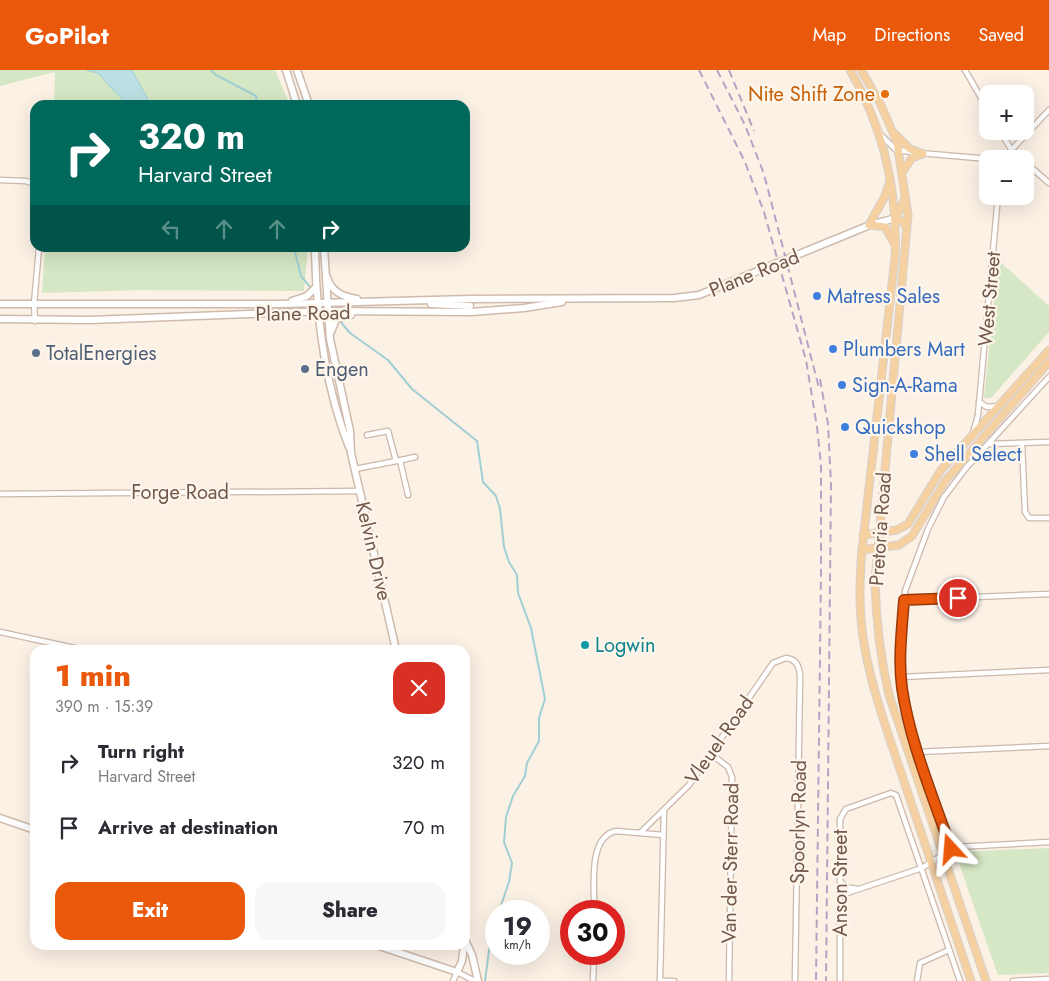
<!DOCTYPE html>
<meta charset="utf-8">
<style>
:root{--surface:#fff;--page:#f7f7f7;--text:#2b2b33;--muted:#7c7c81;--accent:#ea580c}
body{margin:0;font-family:Jost,sans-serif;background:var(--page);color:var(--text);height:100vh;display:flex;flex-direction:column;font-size:19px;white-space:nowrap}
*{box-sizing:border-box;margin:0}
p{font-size:16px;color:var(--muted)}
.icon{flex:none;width:28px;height:28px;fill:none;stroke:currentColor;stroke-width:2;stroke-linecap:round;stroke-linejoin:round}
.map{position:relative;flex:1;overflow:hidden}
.panel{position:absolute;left:30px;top:575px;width:440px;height:305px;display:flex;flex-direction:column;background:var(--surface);border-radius:15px;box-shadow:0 5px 20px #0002}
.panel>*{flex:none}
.banner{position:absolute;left:30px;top:30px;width:440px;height:152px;border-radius:15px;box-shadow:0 5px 20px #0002;background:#00695c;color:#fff;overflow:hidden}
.tools{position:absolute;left:979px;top:15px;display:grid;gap:10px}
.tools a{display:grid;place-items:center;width:55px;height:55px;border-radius:10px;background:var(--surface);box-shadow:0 5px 20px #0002;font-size:25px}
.speed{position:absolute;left:485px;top:830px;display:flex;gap:10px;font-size:25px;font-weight:700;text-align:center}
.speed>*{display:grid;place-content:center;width:65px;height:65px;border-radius:50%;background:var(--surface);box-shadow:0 5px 20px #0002;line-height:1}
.speed small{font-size:12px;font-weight:400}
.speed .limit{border:8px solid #d22;background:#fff;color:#111}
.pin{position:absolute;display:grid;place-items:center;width:42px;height:42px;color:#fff;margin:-21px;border:2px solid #fff;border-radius:50%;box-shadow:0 1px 5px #0007}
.me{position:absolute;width:55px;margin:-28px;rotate:341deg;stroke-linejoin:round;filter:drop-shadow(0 0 4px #0008)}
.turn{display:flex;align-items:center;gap:18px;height:105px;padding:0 25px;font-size:22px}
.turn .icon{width:65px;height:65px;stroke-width:2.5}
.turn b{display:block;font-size:35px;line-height:42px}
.lanes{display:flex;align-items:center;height:48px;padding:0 25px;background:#0003;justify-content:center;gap:25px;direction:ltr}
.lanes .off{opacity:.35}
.round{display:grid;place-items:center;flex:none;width:52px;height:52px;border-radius:15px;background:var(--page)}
.summary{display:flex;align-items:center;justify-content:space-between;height:85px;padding:0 25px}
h1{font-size:30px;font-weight:800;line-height:38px;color:var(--accent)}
.action{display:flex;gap:10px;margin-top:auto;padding:10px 25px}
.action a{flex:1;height:58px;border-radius:15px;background:var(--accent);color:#fff;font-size:20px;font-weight:800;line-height:58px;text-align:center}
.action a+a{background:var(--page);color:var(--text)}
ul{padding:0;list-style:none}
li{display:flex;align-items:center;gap:15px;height:65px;padding:0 25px}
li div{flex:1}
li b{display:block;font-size:19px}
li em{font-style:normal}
header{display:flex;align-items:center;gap:30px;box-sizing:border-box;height:70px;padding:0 25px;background:var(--accent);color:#fff}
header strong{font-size:24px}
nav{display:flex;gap:28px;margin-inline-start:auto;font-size:18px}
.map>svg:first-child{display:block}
.green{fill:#d5e7c4}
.water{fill:#bbe0e3;stroke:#a2cfd4}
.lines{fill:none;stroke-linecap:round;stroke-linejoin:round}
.stream{stroke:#a2cfd4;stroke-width:2}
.street-casing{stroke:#ccb8ac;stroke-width:7}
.secondary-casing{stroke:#d0baad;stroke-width:9}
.primary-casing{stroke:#d8d0cd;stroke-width:9}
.street{stroke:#fff;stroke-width:4.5}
.secondary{stroke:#fff;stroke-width:6}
.primary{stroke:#f5d1a2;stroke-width:7}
.rail{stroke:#b3a4c3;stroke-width:2;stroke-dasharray:8 5;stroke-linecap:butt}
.route-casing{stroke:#983908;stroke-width:12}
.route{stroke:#ea580c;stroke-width:9}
.food-dot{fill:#e8710a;stroke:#fef5eb;stroke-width:2}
.shop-dot{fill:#3f7fe0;stroke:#fef5eb;stroke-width:2}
.service-dot{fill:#5c6f8a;stroke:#fef5eb;stroke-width:2}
.culture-dot{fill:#0f9aa8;stroke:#fef5eb;stroke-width:2}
.labels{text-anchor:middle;stroke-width:4.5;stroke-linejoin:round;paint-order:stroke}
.food-label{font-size:20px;fill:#c56008;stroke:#fef5eb;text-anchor:end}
.street-label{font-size:20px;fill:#72574c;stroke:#fef5eb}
.shop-label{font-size:20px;fill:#366cbe;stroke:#fef5eb;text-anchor:start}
.service-label{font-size:20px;fill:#4e5e75;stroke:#fef5eb;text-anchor:start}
.culture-label{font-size:20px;fill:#0d838f;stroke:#fef5eb;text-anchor:start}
</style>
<header>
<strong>GoPilot</strong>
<nav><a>Map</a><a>Directions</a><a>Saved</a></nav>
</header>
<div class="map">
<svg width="1049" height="911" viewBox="0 0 1049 911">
<rect width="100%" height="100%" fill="#fbf1e5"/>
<g class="green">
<polygon points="0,0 275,0 290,35 54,35 55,2 0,16"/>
<polygon points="45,178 308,178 304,221 141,220 42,223"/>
<polygon points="998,190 1049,236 1049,262 991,328 984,328"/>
<polygon points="1049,778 1049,903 998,905 955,782"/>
</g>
<path class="water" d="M86 0H132L151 35H127C118 23 107 16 100 4Z"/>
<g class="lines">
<g class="stream">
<polyline points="211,0 216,5 256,26 257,35"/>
<polyline points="294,178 301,206 311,218"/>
<polyline points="339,250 350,263 388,290 412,319 477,371 483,412 496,426 500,439 504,477 509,492 517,505 518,523 531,558 545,629 539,648 539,671 527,693 525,706 513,726 506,747 504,772 512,793 509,812 499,841"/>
<polyline points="485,911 492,858 496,848"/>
</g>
<g class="street-casing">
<g id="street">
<polyline points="965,0 988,40"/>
<polyline points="1000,61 1012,81 1021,89"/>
<polyline points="880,64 896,80 913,82"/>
<polyline points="920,83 989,89"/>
<polyline points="1003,89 1049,40"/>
<polyline points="1025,92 1049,113"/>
<polyline points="0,110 26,111 35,114"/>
<polyline points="35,251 34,234 39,178"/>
<polyline points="979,332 987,337 999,336"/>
<polyline points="973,363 978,345 998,126"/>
<polyline points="989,374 1049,372"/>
<polyline points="1022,374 1025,442 1029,448 1049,448"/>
<polyline points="400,390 408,425"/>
<polyline points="397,391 415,387"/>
<polyline points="355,399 396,391 388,361 367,365"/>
<polyline points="0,424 360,421"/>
<polyline points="904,530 1049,524"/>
<polyline points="0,562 84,580"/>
<polyline points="901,607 1049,600"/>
<polyline points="917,682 1049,676"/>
<polyline points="711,684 728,697 732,707 729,911"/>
<path d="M640 763 689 715 773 593 786 588C797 589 800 598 800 608L795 911"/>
<polyline points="951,779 917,682 902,617 900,589 905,521 928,459 944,427 966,398 1049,307"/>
<polyline points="841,812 846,817 857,819"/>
<polyline points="841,825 922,798 955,777 1049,772"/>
<path d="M594 841C595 819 587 767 616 761L663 765"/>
<polyline points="453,911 457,902 475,911"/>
<polyline points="593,911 594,884"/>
<polyline points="660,911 664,740"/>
<polyline points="660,911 674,911"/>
<polyline points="840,911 840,749 846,739 891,723 896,725 960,911"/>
<polyline points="917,911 920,893 949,880"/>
<polyline points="1013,911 1049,909"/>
</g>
</g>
<g class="secondary-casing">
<g id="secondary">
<polyline points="286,0 297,35"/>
<polyline points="297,0 309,35"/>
<path d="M315 178C316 245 324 314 349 377"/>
<polyline points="324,178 330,269 350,361 351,383 396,580"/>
<path d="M327 207C331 222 343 227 357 229"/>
<polyline points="292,231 307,226 316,217"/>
<polyline points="0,234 281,234 470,229 674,228 699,225 870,155 896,148"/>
<polyline points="431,234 470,236"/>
<polyline points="0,249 90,250 328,241 471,242 524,238 562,232"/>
<polyline points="331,262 336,249 351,245"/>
<polyline points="0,748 35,760"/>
<polyline points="465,870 472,885 478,911"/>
<polyline points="376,875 457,902 462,891 464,875"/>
</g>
</g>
<g class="primary-casing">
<g id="primary">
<path d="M850 0C883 57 898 121 895 187L862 480C860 503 859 526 861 549 864 588 876 627 888 664L971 911"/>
<path d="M861 0 880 33 897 72 908 145 875 511C876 550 880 587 889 625L986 911"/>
<polyline points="896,65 910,79 923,84"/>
<polyline points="903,101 912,88 922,84"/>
<polyline points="905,128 896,148 903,152 907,159"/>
<polyline points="869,155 885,126 890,111"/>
<polyline points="870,155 885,157 894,173"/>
<polyline points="863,465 897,460 908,454 941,400 1049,280"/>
<polyline points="862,480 899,475 912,466 946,410 1049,292"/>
</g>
</g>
<use href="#street" class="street"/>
<use href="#secondary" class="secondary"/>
<use href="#primary" class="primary"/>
<g class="rail">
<polyline points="699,0 745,92 764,142 806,290 817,357 821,395 821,503 816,911"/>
<polyline points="717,0 745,55 764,104 819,318"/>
<polyline points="729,0 754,61"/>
<polyline points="820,309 828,354 831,414 826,911"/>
</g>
</g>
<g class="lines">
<g class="route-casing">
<path id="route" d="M951 779C933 726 910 673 902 618 898 589 902 559 904 530L958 528"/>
</g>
<use href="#route" class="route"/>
</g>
<circle class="food-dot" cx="885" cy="24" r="5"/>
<g class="shop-dot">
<circle cx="817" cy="226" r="5"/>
<circle cx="833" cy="279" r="5"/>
<circle cx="842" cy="315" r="5"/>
<circle cx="845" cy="357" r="5"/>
<circle cx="914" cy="384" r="5"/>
</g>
<g class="service-dot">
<circle cx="36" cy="283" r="5"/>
<circle cx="305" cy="299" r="5"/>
</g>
<circle class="culture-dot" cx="585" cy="575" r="5"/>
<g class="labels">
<g class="food-label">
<text x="875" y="31">Nite Shift Zone</text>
</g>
<g class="street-label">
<text transform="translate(754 203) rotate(-22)" y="7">Plane Road</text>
<text transform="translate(989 229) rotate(-85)" y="7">West Street</text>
<text transform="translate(303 243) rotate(-1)" y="7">Plane Road</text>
<text x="180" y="429">Forge Road</text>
<text transform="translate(880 459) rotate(-86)" y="7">Pretoria Road</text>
<text transform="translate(374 481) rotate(77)" y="7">Kelvin Drive</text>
<text transform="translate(719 670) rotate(-55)" y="7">Vleuel Road</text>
<text transform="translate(798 752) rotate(-89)" y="7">Spoorlyn Road</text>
<text transform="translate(730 793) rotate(-89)" y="7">Van der Sterr Road</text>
<text transform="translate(840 813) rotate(-90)" y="7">Anson Street</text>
</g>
<g class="shop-label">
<text x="827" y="233">Matress Sales</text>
<text x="843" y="286">Plumbers Mart</text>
<text x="852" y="322">Sign-A-Rama</text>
<text x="855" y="364">Quickshop</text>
<text x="924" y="391">Shell Select</text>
</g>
<g class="service-label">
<text x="46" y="290">TotalEnergies</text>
<text x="315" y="306">Engen</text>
</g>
<g class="culture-label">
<text x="595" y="582">Logwin</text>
</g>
</g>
</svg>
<div class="tools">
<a>+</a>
<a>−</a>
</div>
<div class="speed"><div>19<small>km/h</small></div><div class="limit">30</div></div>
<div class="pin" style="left:958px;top:528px;background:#d93025"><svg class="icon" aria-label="arrive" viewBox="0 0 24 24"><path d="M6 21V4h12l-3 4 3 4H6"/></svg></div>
<svg class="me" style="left:951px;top:779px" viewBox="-20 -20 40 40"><path d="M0-17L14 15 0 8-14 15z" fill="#ea580c" stroke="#fff" stroke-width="4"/></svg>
<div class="banner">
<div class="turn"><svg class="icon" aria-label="right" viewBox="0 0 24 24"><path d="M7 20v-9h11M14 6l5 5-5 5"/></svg><div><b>320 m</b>Harvard Street</div></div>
<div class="lanes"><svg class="icon off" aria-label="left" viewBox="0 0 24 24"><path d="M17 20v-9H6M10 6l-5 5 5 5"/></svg><svg class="icon off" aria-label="ahead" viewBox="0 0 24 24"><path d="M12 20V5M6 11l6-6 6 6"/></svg><svg class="icon off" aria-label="ahead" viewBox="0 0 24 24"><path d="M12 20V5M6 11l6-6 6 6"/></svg><svg class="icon" aria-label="right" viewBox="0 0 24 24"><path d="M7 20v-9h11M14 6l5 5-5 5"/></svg></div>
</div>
<section class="panel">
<div class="summary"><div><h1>1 min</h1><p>390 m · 15:39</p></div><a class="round" style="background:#d93025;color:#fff"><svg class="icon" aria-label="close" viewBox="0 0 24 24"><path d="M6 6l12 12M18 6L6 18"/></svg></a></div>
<ul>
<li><svg class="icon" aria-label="right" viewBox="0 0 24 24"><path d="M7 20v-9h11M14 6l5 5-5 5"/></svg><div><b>Turn right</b><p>Harvard Street</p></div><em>320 m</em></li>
<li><svg class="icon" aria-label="arrive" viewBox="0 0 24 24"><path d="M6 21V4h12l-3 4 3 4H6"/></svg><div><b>Arrive at destination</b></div><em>70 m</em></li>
</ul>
<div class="action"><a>Exit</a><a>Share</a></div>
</section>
</div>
